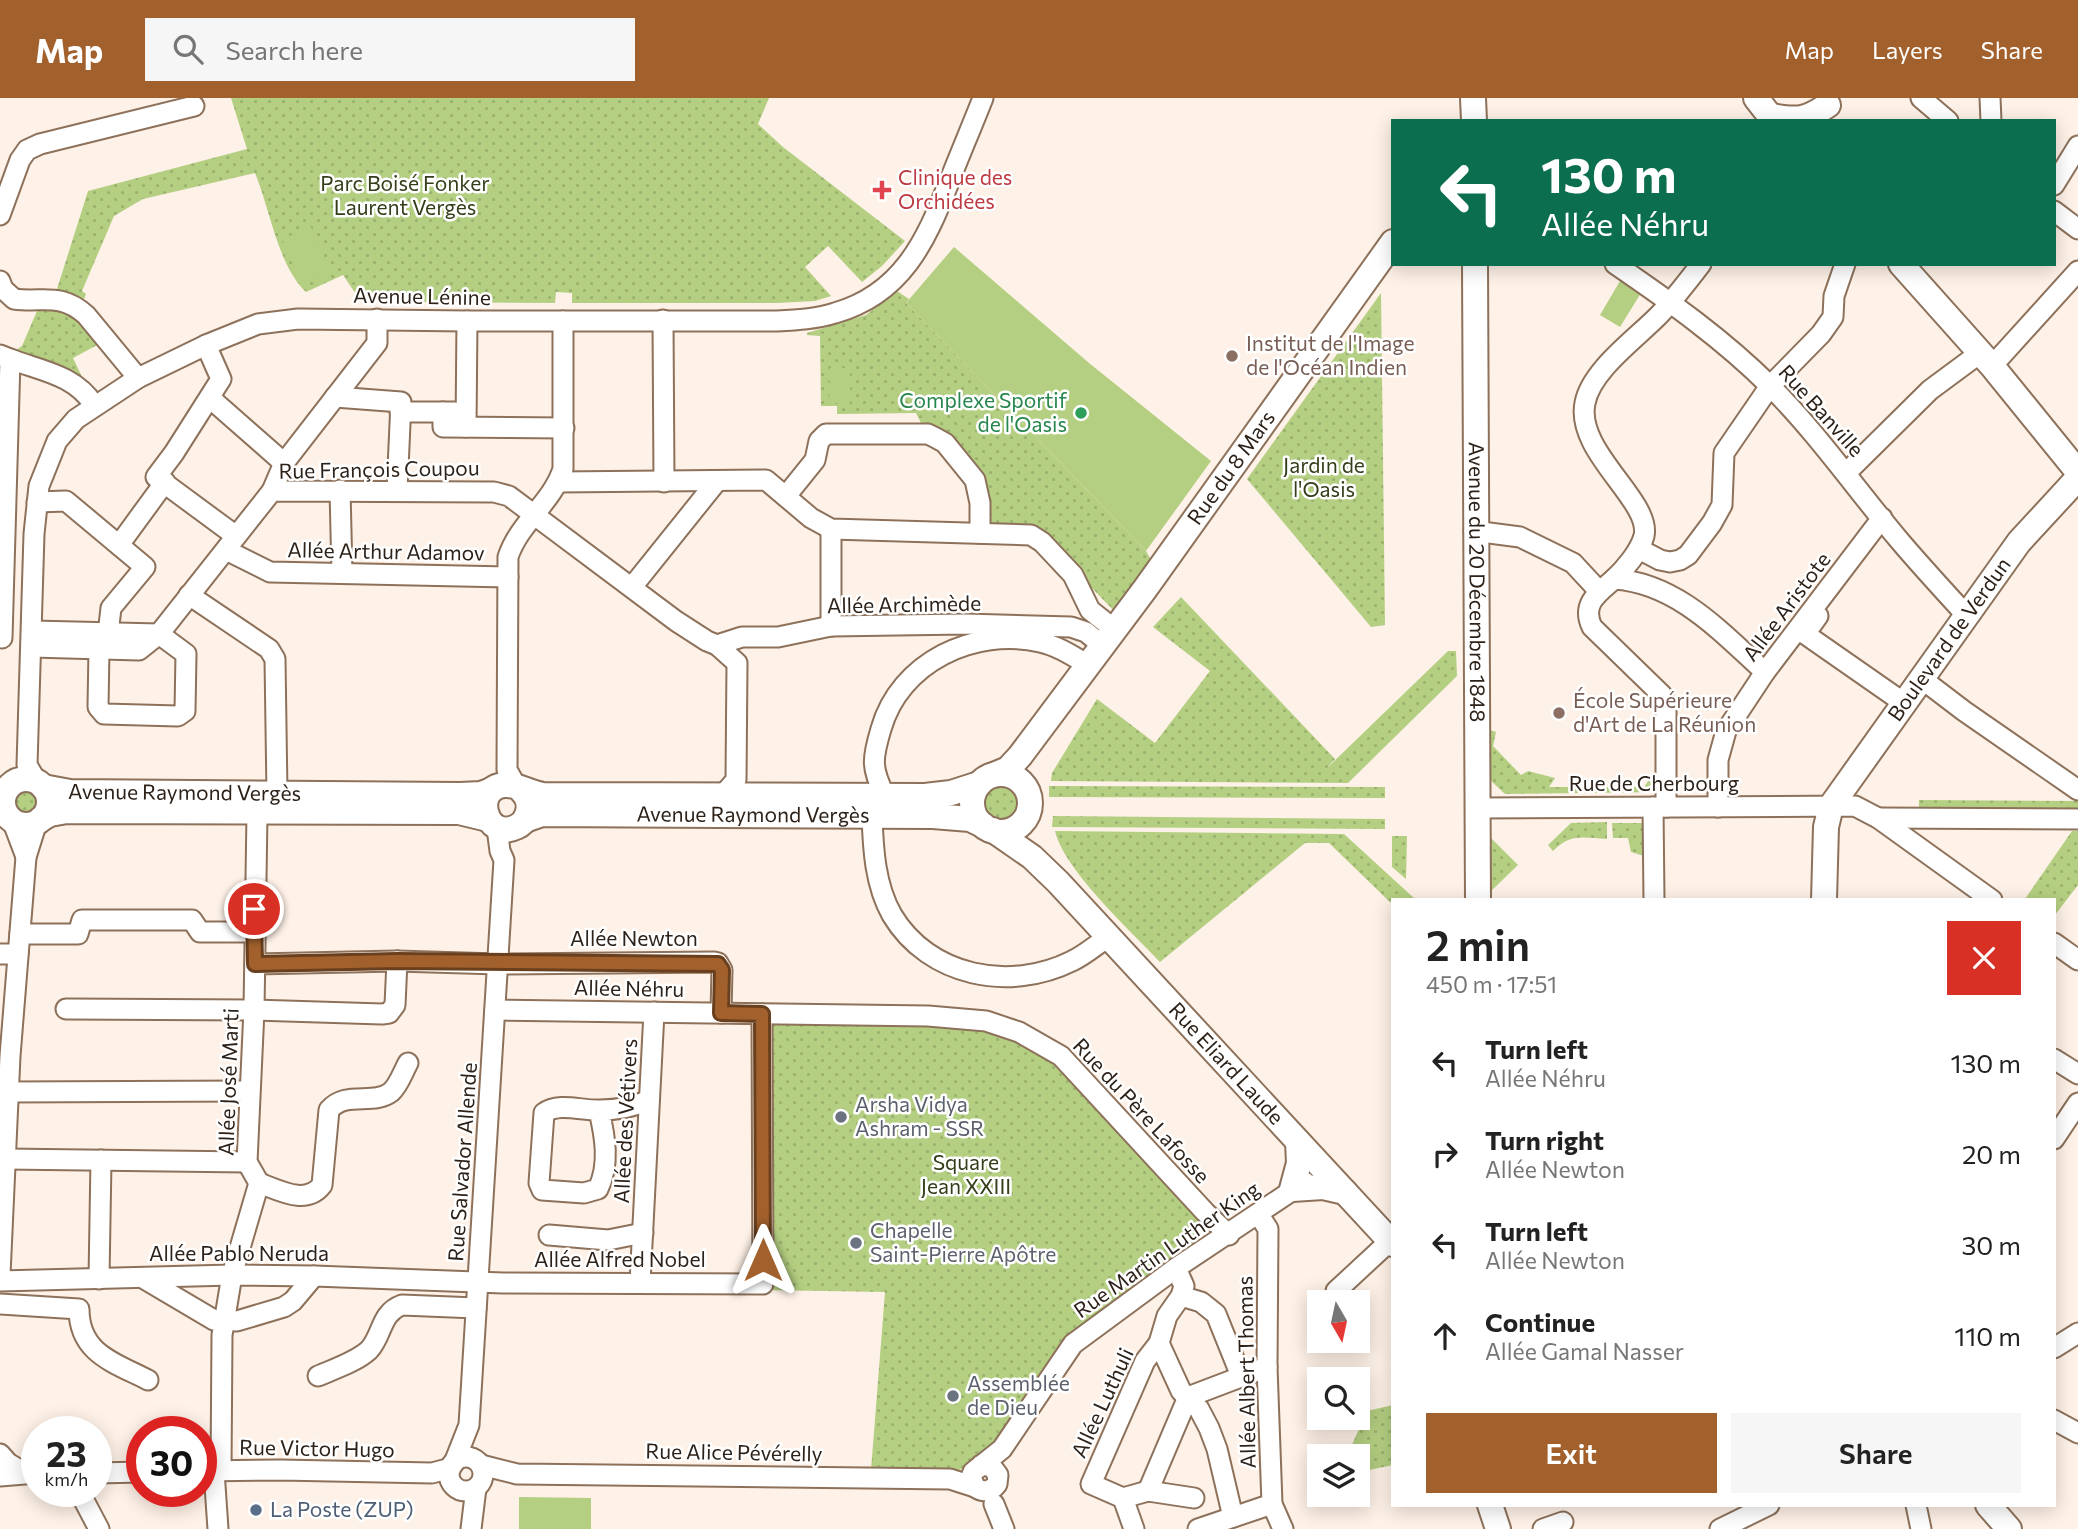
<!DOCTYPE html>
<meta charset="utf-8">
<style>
:root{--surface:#fff;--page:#f6f6f6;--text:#222;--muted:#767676;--accent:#a2612c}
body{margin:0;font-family:Commissioner,sans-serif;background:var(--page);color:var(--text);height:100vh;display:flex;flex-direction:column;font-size:26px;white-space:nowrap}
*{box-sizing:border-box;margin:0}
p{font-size:23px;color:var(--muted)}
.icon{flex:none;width:38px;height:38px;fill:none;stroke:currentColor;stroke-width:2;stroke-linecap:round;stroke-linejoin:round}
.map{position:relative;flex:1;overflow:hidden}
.side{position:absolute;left:1391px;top:800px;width:665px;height:609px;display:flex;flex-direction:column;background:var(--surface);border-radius:0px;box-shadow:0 4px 18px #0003}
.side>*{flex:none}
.banner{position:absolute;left:1391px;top:21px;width:665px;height:147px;border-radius:0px;box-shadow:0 4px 18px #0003;background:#0b6e4f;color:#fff;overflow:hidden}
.needle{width:46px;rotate:171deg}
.buttons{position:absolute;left:1307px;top:1192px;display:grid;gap:14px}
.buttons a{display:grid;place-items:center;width:63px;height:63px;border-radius:0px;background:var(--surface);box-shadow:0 4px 18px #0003;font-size:35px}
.speed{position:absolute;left:21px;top:1318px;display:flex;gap:14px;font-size:35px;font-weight:700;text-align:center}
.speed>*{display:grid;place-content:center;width:91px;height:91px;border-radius:50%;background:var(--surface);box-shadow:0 4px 18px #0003;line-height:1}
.speed small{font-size:18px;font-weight:400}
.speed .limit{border:10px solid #d22;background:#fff;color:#111}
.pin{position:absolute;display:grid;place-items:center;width:60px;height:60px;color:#fff;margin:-30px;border:4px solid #fff;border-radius:50%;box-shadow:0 2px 7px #0007}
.me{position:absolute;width:77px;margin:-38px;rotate:0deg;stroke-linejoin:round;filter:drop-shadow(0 0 5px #0008)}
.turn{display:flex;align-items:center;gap:24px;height:147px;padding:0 35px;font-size:32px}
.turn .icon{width:91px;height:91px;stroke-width:2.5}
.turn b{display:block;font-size:49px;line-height:60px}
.round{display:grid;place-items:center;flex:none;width:74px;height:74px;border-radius:0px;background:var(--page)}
.head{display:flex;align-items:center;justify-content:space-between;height:119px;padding:0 35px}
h1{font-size:42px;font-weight:600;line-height:52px}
.action{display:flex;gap:14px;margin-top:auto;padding:14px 35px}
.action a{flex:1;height:80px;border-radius:0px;background:var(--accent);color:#fff;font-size:28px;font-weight:600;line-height:80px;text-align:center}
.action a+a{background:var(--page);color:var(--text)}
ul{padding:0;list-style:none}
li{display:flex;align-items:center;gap:21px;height:91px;padding:0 35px}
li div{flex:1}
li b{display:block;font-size:26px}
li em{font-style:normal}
header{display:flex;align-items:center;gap:42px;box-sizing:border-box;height:98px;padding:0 35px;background:var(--accent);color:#fff}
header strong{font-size:33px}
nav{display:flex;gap:38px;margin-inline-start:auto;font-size:24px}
.search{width:490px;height:63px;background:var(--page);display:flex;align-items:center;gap:18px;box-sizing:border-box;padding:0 24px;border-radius:0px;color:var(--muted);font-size:26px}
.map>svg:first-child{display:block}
.green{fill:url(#green-dots)}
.pitch{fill:#b4cf81}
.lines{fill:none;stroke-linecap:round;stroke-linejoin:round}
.minor-casing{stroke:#8d715a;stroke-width:23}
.major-casing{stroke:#8d715a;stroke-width:28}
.minor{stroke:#fff;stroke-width:19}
.major{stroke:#fff;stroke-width:24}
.route-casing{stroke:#693f1d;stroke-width:18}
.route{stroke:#a2612c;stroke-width:12}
.health-dot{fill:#e0444e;stroke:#fff;stroke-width:2.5}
.education-dot{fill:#8d6e63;stroke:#fff;stroke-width:2.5}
.leisure-dot{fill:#2e9e5b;stroke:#fff;stroke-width:2.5}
.worship-dot{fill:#6b7280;stroke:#fff;stroke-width:2.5}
.service-dot{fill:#5c6f8a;stroke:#fff;stroke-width:2.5}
.labels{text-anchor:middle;stroke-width:5;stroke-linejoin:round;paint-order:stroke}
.health-label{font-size:21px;fill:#be3a42;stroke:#fff;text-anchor:start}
.park-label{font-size:21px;fill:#333f1a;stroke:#fff}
.street-label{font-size:21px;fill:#2d2219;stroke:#fff}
.education-label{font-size:21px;fill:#785e54;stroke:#fff;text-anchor:start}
.leisure-label{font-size:21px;fill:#27864d;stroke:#fff;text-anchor:end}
.worship-label{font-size:21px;fill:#5b616d;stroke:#fff;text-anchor:start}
.service-label{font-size:21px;fill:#4e5e75;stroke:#fff;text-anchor:start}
</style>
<header>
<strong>Map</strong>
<div class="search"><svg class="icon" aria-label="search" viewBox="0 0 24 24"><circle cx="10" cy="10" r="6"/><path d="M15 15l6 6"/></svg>Search here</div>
<nav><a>Map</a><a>Layers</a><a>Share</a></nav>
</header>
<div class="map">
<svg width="2078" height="1431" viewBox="0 0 2078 1431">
<defs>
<pattern id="green-dots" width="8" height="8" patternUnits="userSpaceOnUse" patternTransform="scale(1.75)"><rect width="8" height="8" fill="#b4cf81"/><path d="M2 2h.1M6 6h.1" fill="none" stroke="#9bb16f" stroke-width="1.8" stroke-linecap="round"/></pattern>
</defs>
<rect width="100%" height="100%" fill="#fef1e7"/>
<g class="green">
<path d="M231 0H769L758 26 783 49 905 143 882 168 862 184 828 148 805 169 831 198 815 203 777 205H572V195L556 194 555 205 410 204V200L360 202 343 177 306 194C278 168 270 111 255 75L143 101 114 118 82 193 86 196 83 204 101 245 73 260 82 279 79 282 13 254 22 248 45 194 57 191 88 93 247 51Z"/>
<polygon points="897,193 909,201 906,205 1146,453 1153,465 1117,516 1036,432 990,430 988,404 923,329 916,315 837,316 837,308 821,308 820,238 807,237 807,235 866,217"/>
<polygon points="1381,195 1385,527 1371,529 1247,381"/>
<polygon points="1181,499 1335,661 1326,671 1448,553 1456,553 1457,578 1348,685 1051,683 1052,675 1097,601 1155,645 1210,573 1153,529"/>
<polygon points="1487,631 1496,634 1493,648 1521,677 1528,673 1555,680 1549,689 1644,689 1649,682 1656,682 1660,685 1660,694 1505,696 1489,681"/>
<circle cx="1002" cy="704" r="22"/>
<polygon points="1049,688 1385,689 1385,700 1049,699"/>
<circle cx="27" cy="704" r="14"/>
<polygon points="1919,702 2078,703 2078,716 1919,715"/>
<polygon points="1053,718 1385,721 1385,731 1052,729"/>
<path d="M1607 724V741C1583 740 1571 735 1553 753L1548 747 1571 725Z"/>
<polygon points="1612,725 1644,725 1644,758 1631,754 1628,740 1613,740"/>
<path d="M1055 733 1344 736 1415 801 1393 802V807L1329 745H1305L1160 864C1131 833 1064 772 1055 733Z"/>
<polygon points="2072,733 2078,733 2078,787 2055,817 2054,802 2025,801"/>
<polygon points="1392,738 1407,738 1406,781 1392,769"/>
<polygon points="1491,740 1518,767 1490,794"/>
<path d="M959 925 1017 941 1042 956 1067 974 1196 1115C1202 1127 1202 1136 1196 1148L1075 1235 987 1359 955 1374 871 1372 885 1194 765 1192 772 926Z"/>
<polygon points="1393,1307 1393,1367 1364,1373 1358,1366 1358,1358 1351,1356 1351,1349 1367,1313"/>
</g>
<g class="pitch">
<polygon points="311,129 330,175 302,187 282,141"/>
<polygon points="954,149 1089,265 1211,363 1146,453 906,205"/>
<polygon points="1620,183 1641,195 1620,229 1600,217"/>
<polygon points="830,270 850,270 850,305 829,305"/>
<polygon points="519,1399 591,1400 591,1431 519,1431"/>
</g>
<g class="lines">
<g class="minor-casing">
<g id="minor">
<polyline points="1921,0 1948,23"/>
<polyline points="1990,0 1991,23"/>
<polyline points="2054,87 2078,48"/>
<polyline points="2054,113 2078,131"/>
<polyline points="0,117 20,62 27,52 40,46 194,8"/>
<path d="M1615 166C1669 203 1723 241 1770 288 1817 335 1856 391 1899 442 1921 468 1944 493 1967 518"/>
<path d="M0 183 3 191 14 201C43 205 60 194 86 217L138 280"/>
<polyline points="663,222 664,384"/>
<polyline points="206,247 221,281 174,355 156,379 236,438"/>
<polyline points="0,257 10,261 2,540"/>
<path d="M10 261C42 273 75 277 94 307"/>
<polyline points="1992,268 2078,173"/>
<polyline points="335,299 401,304 397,392"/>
<polyline points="210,300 284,365"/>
<polyline points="400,314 455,314"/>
<polyline points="443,314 443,329 564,330"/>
<polyline points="466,329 467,223"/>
<polyline points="1846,375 1930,292 1980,255"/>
<polyline points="559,384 766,382 811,420 831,431 1031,437 1042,444 1073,477 1090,512 1115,532"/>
<polyline points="340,392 342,475"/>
<polyline points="272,393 284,365 377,245 377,221"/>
<polyline points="786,398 815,362 819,343 826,336 928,336 936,340 945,345 975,382 980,405 980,435"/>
<polyline points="37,404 66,403 145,469 111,510 108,536"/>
<polyline points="1474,433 1520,439 1573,465 1598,492"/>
<polyline points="119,447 165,384"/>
<polyline points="1639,451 1660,462 1670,464 1680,462 1688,457 1712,425 1722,407 1724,355 1770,288 1821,236 1833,219 1834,198 1845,166"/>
<polyline points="226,452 270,474 508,479"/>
<path d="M1614 481C1677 485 1721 534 1765 574"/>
<polyline points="632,489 717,383"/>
<polyline points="189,497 269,551 275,561 277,696"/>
<polyline points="1818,518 1805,536 1904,605"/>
<polyline points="831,528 831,431"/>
<polyline points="33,533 159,536"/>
<polyline points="717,547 737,565 736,682 722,698"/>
<polyline points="32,549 139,552 159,536 272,393 494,394 509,398 676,523 707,543 717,547 742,539 778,539 831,528 965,526 1071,529 1086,534 1103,548"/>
<polyline points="99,551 98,609 104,616 178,618 185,613 186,556 159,536"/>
<polyline points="1922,581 1964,613 2078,692"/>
<path d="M37 684 27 667 34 436 39 388 57 343 76 321 138 280 206 247 258 226 298 221 467 223H777C797 222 816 221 835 215 902 196 926 143 949 84 960 56 972 28 983 0"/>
<path d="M516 688 507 672 508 459C519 425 552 405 563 371V223"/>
<path d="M885 698C871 670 872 661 881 631 900 564 974 529 1040 544 1058 548 1073 558 1088 567"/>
<polyline points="1653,709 1654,802"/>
<path d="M1666 709V606L1662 597 1592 529C1581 506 1598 495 1613 482 1625 471 1640 453 1644 438 1652 403 1575 354 1585 305 1591 272 1637 240 1660 216 1675 200 1688 183 1701 166"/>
<polyline points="1718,709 1718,662 1726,633 1765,574 1882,420"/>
<polyline points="1477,710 1855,708 1878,720 1992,802"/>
<path d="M872 717C873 751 875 787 892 817 929 879 1010 894 1072 863 1085 857 1096 847 1108 839"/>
<polyline points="1878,720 2078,721"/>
<polyline points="12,722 26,759"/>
<polyline points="20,836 78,836 82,822 192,822 200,834 254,834"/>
<polyline points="2054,845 2078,862"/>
<polyline points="0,856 18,856"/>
<polyline points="255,866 397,863 498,866 714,864 718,865 722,872 721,915"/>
<polyline points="66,911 254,912 382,916 389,915 395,907 397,863"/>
<polyline points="495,912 928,918 986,923 1019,934 1061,958 1205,1114 1229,1137"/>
<polyline points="2054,961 2078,976"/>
<polyline points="8,994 249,993"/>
<path d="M599 1013C605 1038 610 1067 598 1091L584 1095 542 1092 539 1085 544 1015C559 1004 582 1013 600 1012 616 1012 634 1009 649 1002"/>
<polyline points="2054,1041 2078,1005"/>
<polyline points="5,1061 247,1064"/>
<path d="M259 1085C279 1092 306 1108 322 1087L329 1012C346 992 373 1008 391 994 399 987 403 974 408 965"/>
<polyline points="1259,1117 1268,1131 1267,1269 1272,1406 1283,1431"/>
<polyline points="549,1137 608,1142 643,1135"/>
<polyline points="1176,1170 1184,1188 1181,1198 1167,1218 1159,1245 1181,1293 1199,1311 1209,1330 1217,1351 1233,1419"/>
<polyline points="0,1177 10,958 26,759 37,724"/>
<polyline points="143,1180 214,1222 237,1223 284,1209 293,1203 314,1178"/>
<polyline points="99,1181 101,1062"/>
<polyline points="0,1183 232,1177 314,1178 503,1185 763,1186 762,916"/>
<polyline points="640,1185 654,914"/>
<polyline points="1336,1193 1390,1143"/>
<polyline points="1181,1198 1201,1204 1216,1216 1241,1278"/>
<path d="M0 1206 79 1211C79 1255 113 1264 148 1282"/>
<polyline points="1159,1245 1145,1263 1091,1386 1123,1400 1148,1393 1194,1400"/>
<polyline points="2054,1250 2078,1235"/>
<path d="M318 1278C334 1271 356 1264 369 1252 383 1237 380 1215 402 1207L476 1210"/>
<polyline points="2054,1322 2078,1335"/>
<polyline points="0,1356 8,1365 23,1374"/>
<circle cx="466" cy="1376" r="17"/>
<polyline points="454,1365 469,1327 504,762 500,753 497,730"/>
<polyline points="481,1367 517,1376 950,1381 975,1389"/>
<path d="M981 1367 992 1369 998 1377 997 1386C991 1394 983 1395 975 1389L971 1379 973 1374 1002 1351 1073 1246 1176 1170 1305 1084"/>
<polyline points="221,1372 222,1237 232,1177 259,1085 247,1064 254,912 257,715"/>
<polyline points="201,1373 280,1372 432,1375 451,1370"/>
<polyline points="214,1373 218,1431"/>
<polyline points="96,1375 142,1374"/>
<polyline points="0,1378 37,1375"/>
<polyline points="79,1393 99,1431"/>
<polyline points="1148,1393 1188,1299 1267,1269"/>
<polyline points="1123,1400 1134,1431"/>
<polyline points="994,1406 1004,1431"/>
<polyline points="1916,1407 1921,1431"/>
<polyline points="471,1431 476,1390"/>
<polyline points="1198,1431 1272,1406"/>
<polyline points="1543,1431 1563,1424"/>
<polyline points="1720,1431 1769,1407"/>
</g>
</g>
<g class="major-casing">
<g id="major">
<polyline points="1473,0 1474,23"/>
<polyline points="1756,0 1774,23"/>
<path d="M1771 18C1798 23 1806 22 1828 7"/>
<path id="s1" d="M1475 166 1478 802"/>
<polyline points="1901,166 1992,268 2078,374"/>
<path id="s2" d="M996 676 1008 671 1020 658 1145 491 1393 144"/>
<circle cx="1001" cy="705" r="29"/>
<circle cx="26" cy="704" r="23"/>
<path id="s3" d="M43 689 70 694 460 697 481 696 492 692"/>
<path d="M521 692C528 699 531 707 527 717 525 723 521 727 516 729 485 744 471 689 505 687 516 686 530 695 543 697L925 698 951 695 979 686"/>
<polyline points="41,721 50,716 67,713 459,714 488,721"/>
<path id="s4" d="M525 722 542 716 933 718 970 721 983 727"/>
<path id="s5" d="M993 732 1032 759 1058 784 1393 1146"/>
<path id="s6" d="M1824 802 1826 729 1831 708 2019 444 2078 380"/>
<polyline points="1298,1044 1299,1065 1292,1091 1323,1089 1345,1094"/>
<polyline points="1490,1407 1498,1431"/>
<polyline points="1988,1407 2009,1431"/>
</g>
</g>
<use href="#minor" class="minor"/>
<use href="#major" class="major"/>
</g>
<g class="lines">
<g class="route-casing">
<polyline id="route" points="254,811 255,866 397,863 718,866 722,872 721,915 762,916 763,1162"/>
</g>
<use href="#route" class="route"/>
</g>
<path class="health-dot" d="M878.5 81.5h7v7h7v7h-7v7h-7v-7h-7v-7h7z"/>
<g class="education-dot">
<circle cx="1232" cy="258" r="7"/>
<circle cx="1559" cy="615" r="7"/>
</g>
<circle class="leisure-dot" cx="1081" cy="315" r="7"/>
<g class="worship-dot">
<circle cx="841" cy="1019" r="7"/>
<circle cx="856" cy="1145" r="7"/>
<circle cx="953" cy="1298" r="7"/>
</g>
<circle class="service-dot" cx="256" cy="1412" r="7"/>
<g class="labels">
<g class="health-label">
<text x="898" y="87">Clinique des<tspan x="898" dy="24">Orchidées</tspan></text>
</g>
<g class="park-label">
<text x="405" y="93">Parc Boisé Fonker<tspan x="405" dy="24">Laurent Vergès</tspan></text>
<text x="1324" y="375">Jardin de<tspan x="1324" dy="24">l'Oasis</tspan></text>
<text x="966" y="1072">Square<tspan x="966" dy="24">Jean XXIII</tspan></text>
</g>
<g class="street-label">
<text transform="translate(422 199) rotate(1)" y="7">Avenue Lénine</text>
<text transform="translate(1821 313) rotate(48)" y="7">Rue Banville</text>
<text dy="7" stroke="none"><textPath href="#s2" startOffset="388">Rue du 8 Mars</textPath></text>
<text transform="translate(379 372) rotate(-1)" y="7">Rue François Coupou</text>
<text transform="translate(386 454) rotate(1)" y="7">Allée Arthur Adamov</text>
<text dy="7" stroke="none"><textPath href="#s1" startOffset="318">Avenue du 20 Décembre 1848</textPath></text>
<text transform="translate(904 507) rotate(-1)" y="7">Allée Archimède</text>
<text transform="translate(1787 509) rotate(-53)" y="7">Allée Aristote</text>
<text dy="7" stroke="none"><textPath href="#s6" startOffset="299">Boulevard de Verdun</textPath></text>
<text x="1654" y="693">Rue de Cherbourg</text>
<text dy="7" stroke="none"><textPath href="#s3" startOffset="142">Avenue Raymond Vergès</textPath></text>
<text dy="7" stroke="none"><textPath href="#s4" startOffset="229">Avenue Raymond Vergès</textPath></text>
<text x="634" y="848">Allée Newton</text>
<text transform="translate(629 891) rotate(1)" y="7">Allée Néhru</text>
<text dy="7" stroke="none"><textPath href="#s5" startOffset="331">Rue Eliard Laude</textPath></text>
<text transform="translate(229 984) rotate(-88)" y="7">Allée José Marti</text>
<text transform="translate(1141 1013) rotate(47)" y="7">Rue du Père Lafosse</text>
<text transform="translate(626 1023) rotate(-87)" y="7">Allée des Vétivers</text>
<text transform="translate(463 1064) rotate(-86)" y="7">Rue Salvador Allende</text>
<text transform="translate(1167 1152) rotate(-35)" y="7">Rue Martin Luther King</text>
<text x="239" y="1163">Allée Pablo Neruda</text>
<text x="620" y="1169">Allée Alfred Nobel</text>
<text transform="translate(1247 1274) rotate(-91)" y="7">Allée Albert Thomas</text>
<text transform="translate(1103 1305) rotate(-65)" y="7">Allée Luthuli</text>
<text transform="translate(317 1351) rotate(1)" y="7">Rue Victor Hugo</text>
<text transform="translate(734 1355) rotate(1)" y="7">Rue Alice Pévérelly</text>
</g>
<g class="education-label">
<text x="1246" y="253">Institut de l'Image<tspan x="1246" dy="24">de l'Océan Indien</tspan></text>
<text x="1573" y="610">École Supérieure<tspan x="1573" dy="24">d'Art de La Réunion</tspan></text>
</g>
<g class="leisure-label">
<text x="1067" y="310">Complexe Sportif<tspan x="1067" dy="24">de l'Oasis</tspan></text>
</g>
<g class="worship-label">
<text x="855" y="1014">Arsha Vidya<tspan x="855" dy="24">Ashram - SSR</tspan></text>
<text x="870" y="1140">Chapelle<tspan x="870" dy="24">Saint-Pierre Apôtre</tspan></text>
<text x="967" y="1293">Assemblée<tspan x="967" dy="24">de Dieu</tspan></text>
</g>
<g class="service-label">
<text x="270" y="1419">La Poste (ZUP)</text>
</g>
</g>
</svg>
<div class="buttons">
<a><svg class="needle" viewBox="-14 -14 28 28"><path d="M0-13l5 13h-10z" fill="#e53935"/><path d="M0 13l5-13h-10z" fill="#767676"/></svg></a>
<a><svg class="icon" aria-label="search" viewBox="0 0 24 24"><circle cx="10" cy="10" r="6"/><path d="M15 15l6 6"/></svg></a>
<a><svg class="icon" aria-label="layers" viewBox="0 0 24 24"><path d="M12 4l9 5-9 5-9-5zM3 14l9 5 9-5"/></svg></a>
</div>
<div class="speed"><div>23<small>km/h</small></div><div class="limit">30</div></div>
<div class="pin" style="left:254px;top:811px;background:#d93025"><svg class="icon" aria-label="arrive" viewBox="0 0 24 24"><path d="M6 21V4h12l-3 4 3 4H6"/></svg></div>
<svg class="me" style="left:763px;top:1162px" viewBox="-20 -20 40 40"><path d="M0-17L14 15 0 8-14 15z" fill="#a2612c" stroke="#fff" stroke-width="4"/></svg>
<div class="banner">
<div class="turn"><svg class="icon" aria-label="left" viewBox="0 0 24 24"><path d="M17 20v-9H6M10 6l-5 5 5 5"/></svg><div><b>130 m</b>Allée Néhru</div></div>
</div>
<section class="side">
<div class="head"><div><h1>2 min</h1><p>450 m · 17:51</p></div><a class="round" style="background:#d93025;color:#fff"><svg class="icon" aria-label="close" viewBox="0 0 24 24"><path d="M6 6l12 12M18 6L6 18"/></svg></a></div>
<ul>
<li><svg class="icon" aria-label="left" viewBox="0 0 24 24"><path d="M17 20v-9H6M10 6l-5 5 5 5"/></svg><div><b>Turn left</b><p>Allée Néhru</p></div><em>130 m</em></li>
<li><svg class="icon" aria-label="right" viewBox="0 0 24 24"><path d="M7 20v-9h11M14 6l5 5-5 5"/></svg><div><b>Turn right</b><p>Allée Newton</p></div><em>20 m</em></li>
<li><svg class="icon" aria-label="left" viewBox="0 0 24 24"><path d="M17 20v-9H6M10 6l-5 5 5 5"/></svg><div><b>Turn left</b><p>Allée Newton</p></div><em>30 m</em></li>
<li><svg class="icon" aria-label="ahead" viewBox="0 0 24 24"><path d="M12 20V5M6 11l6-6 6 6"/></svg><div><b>Continue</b><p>Allée Gamal Nasser</p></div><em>110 m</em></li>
</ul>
<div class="action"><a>Exit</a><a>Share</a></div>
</section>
</div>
